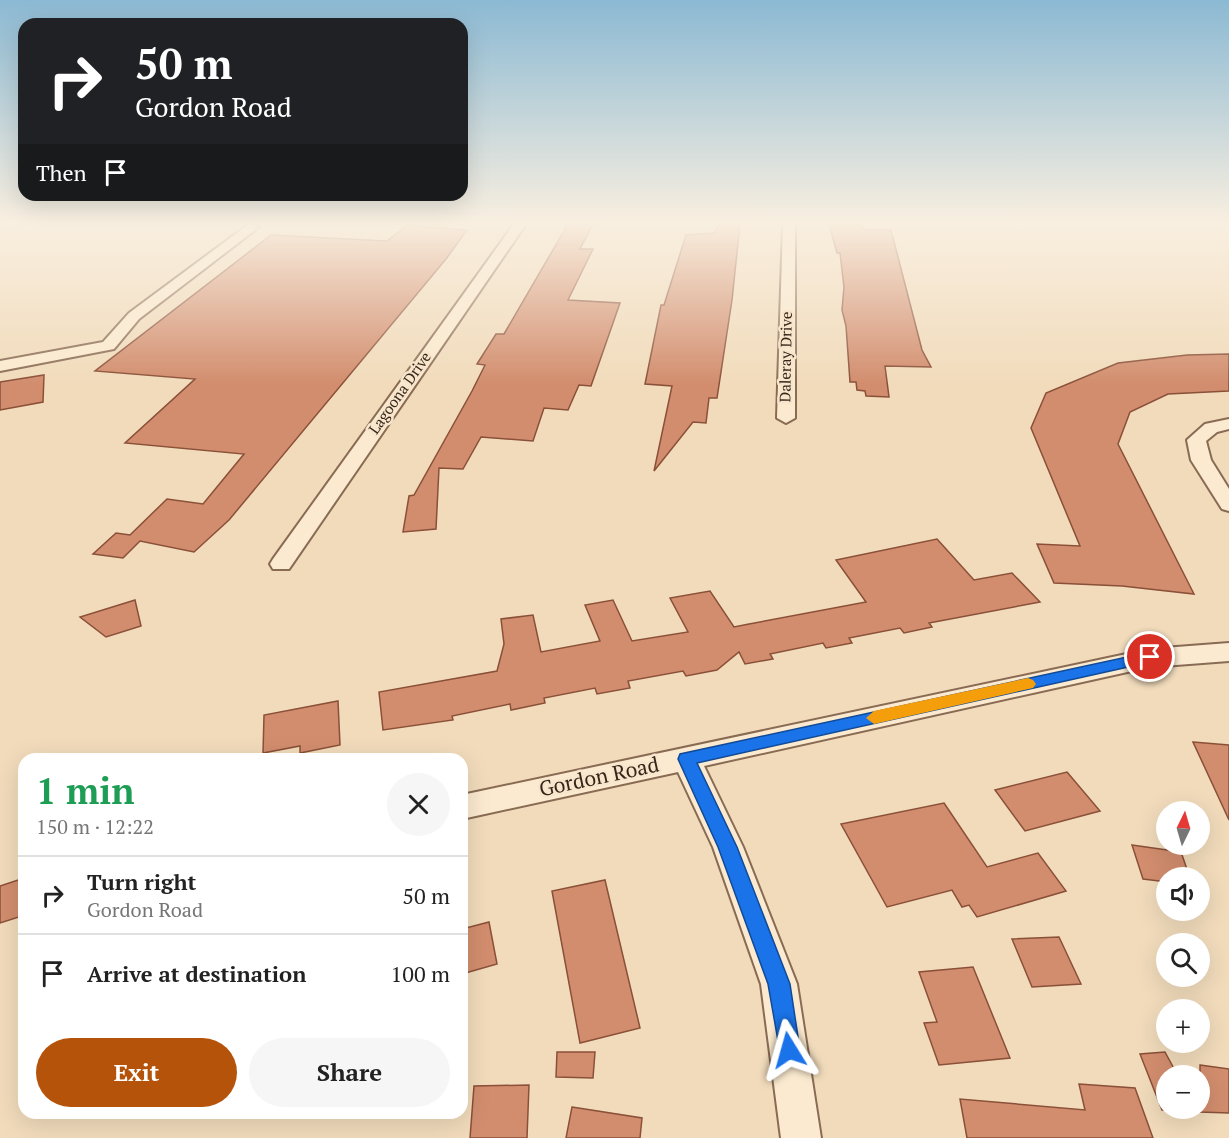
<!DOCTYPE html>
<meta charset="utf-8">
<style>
:root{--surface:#fff;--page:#f6f6f6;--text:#222;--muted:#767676;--line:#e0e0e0;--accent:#b45309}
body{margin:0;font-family:"PT Serif",serif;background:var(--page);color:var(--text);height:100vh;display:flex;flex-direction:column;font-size:22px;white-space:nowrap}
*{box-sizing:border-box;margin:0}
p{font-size:20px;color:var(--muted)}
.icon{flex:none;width:33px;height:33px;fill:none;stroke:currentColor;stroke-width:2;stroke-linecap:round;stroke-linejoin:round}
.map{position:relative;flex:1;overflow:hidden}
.sheet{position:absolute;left:18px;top:753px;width:450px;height:366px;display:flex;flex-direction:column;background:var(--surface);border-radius:18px;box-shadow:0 6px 24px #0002}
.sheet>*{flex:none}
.top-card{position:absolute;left:18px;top:18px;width:450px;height:183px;border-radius:18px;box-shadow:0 6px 24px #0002;background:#202124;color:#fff;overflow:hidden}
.needle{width:39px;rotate:5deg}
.buttons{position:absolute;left:1156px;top:801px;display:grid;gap:12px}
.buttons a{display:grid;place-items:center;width:54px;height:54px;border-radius:50%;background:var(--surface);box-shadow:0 6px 24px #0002;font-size:30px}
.pin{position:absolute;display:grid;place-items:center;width:51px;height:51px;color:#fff;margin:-26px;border:3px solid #fff;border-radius:50%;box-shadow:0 2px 6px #0007}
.me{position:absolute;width:66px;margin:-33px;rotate:352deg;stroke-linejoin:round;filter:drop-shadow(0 0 4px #0008)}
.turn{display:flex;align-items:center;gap:21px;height:126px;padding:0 18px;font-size:27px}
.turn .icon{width:78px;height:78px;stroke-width:2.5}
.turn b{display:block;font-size:42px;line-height:51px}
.then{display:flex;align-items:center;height:57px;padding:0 18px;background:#0003;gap:12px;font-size:22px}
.round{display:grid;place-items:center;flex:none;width:63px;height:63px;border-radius:32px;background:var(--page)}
.headline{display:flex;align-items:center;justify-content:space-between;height:102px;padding:0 18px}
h1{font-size:36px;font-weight:700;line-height:45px;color:#1e9e55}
.button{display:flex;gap:12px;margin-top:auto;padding:12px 18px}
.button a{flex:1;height:69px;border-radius:36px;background:var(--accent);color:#fff;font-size:24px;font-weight:700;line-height:69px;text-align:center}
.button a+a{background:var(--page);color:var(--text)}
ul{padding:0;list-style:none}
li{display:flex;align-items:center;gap:18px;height:78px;padding:0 18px;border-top:2px solid var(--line)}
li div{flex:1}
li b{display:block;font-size:22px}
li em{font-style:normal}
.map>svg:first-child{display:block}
.building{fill:#d28d6e;stroke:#8a5038;stroke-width:1.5}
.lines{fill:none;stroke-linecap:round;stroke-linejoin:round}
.street-casing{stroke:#896b54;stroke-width:4}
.street{fill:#fbeacf;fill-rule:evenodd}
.route{fill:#1a73e8;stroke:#114b97;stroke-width:1.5}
.slow{fill:#f59e0b}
.labels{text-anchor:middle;stroke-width:5;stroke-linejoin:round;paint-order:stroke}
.far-street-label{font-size:15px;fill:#37251a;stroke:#f8e6cc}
.near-street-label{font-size:21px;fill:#37251a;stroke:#f8e6cc}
</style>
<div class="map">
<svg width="1229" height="1138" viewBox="0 0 1229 1138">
<rect width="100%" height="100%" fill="#f1dbbb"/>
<g class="building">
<polygon points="568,224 593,224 580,249 593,249 568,300 620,303 591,386 579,385 568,410 544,408 533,441 481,437 463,469 439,468 436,529 403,532 409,496 414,495 472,391 485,365 477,364 496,334 504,334"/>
<polygon points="719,224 740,224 732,300 717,398 709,398 706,423 693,422 654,471 672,386 645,384 661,305 664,305 686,235 714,233"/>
<polygon points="829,224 860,224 863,229 891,230 922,350 931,367 885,366 889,397 866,396 865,391 857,390 856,382 850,382 846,326 842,310 844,287 840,253 837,253"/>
<polygon points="407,225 467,230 446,259 229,520 194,552 140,541 123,558 93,554 116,533 130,535 167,499 203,504 244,454 125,443 195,379 95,371 271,235 387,241"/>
<polygon points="1229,354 1229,391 1168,394 1130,412 1118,444 1194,594 1122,586 1054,583 1037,544 1080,546 1031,428 1046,393 1118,363 1187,355"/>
<polygon points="44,375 43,402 0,410 0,382"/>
<polygon points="937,539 974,580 1012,573 1040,602 929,623 932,627 904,633 900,628 849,638 852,643 826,648 823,643 770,654 773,659 745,664 739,652 717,670 686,676 683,671 628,681 630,688 597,694 595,688 544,698 545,703 511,710 510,704 452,716 453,720 383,730 379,692 497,671 504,644 501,619 533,615 541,652 600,641 585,605 613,600 632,641 688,632 670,598 710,591 734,627 749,624 866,602 836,560"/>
<polygon points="135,600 141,626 106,637 80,617"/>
<polygon points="338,701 340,745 300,753 300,746 263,753 264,715"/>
<polygon points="1193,742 1229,745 1229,820"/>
<polygon points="1067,772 1100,811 1025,831 995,790"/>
<polygon points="944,803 987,867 1038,853 1066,891 977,917 969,905 962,907 952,890 887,907 841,824"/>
<polygon points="1132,845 1181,852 1190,878 1167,878 1167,882 1143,879"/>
<polygon points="24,878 22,916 0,923 0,886"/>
<polygon points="605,880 640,1028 580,1043 552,891"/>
<polygon points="489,922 497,964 462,974 462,929"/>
<polygon points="1059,937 1081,984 1032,987 1012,939"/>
<polygon points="973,967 1010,1058 939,1065 924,1023 937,1022 919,972"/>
<polygon points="557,1052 595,1052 593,1078 556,1077"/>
<polygon points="1165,1052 1178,1076 1167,1076 1167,1108 1196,1108 1197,1112 1162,1110 1140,1054"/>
<polygon points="1200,1065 1229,1069 1229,1113 1200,1112"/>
<polygon points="1079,1084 1135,1088 1153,1138 967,1138 960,1099 1085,1110"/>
<polygon points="529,1085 527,1138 470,1138 474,1086"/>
<polygon points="572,1107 642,1118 640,1138 566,1138"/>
</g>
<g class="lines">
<g class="street-casing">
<g id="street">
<polygon points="249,224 259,227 139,319 114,349 0,371 0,361 103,342 129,313"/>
<polygon points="514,224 526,224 289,569 273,569 270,564 273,559"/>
<polygon points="783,224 795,224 795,418 786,423 777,418"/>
<polygon points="1229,419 1229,429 1217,432 1206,441 1211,460 1229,489 1229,511 1222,509 1191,460 1187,440 1205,424"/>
<polygon points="1229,643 1229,661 1150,667 704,766 743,847 797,984 821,1138 781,1138 761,984 713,847 678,772 462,819 462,795 1150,649"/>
</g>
</g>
<use href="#street" class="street"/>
</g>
<linearGradient id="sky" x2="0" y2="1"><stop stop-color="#8bb9d3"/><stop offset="0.58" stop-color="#f9efe0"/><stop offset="1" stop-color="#f9efe0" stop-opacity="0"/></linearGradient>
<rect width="1229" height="384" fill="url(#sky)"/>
<polygon class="route" points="1150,652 1158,657 1155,661 697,763 737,847 790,984 800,1050 797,1058 789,1061 781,1058 768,984 718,847 678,759 680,754"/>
<polygon class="slow" points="1028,678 1033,680 1036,684 1033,688 874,724 866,718 874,711"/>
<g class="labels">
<g class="far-street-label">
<text transform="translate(786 357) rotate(-89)" y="5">Daleray Drive</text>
<text transform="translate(400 393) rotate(-55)" y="5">Lagoona Drive</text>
</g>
<g class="near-street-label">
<text transform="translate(599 777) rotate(-12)" y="7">Gordon Road</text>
</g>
</g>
</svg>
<div class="buttons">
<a><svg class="needle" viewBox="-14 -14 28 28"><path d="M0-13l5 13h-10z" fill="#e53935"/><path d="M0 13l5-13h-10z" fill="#767676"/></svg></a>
<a><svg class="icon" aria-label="sound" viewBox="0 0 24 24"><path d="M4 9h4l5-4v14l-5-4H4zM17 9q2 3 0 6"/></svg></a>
<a><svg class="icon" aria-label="search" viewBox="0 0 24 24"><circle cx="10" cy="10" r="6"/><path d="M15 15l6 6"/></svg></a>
<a>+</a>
<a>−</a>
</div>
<div class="pin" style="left:1150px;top:657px;background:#d93025"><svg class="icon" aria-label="arrive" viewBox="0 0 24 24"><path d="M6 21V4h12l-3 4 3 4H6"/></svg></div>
<svg class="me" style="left:789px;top:1050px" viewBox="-20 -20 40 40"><path d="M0-17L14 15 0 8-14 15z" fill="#1a73e8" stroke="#fff" stroke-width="4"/></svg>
<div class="top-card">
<div class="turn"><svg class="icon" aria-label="right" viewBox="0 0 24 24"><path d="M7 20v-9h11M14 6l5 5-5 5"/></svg><div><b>50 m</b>Gordon Road</div></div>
<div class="then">Then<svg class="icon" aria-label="arrive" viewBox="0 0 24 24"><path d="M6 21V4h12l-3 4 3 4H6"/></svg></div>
</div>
<section class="sheet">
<div class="headline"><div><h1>1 min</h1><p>150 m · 12:22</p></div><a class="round"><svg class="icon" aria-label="close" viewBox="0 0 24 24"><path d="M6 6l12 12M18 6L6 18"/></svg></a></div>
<ul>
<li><svg class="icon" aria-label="right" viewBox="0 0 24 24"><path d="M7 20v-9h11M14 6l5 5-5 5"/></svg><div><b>Turn right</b><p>Gordon Road</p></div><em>50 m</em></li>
<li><svg class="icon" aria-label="arrive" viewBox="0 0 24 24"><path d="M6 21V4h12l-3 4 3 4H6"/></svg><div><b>Arrive at destination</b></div><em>100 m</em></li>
</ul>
<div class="button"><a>Exit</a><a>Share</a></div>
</section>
</div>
